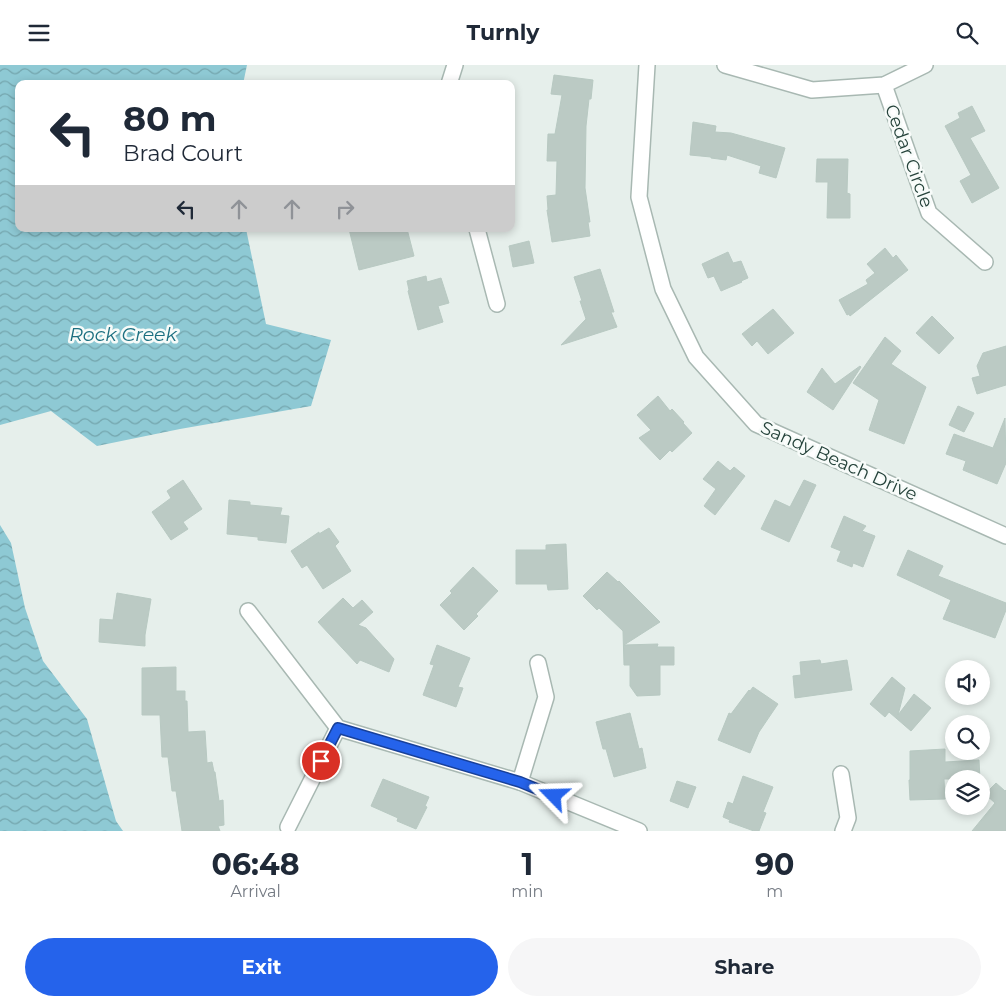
<!DOCTYPE html>
<style>
:root{--surface:#fff;--page:#f6f6f7;--text:#1f2937;--muted:#747a83;--accent:#2563eb}
body{margin:0;font-family:Montserrat,sans-serif;background:var(--page);color:var(--text);height:100vh;display:flex;flex-direction:column;font-size:19px;white-space:nowrap}
*{box-sizing:border-box;margin:0}
p{font-size:16px;color:var(--muted)}
.icon{flex:none;width:28px;height:28px;fill:none;stroke:currentColor;stroke-width:2;stroke-linecap:round;stroke-linejoin:round}
.map{position:relative;height:766px;overflow:hidden}
.side{display:flex;flex-direction:column;background:var(--surface);flex:1}
.side>*{flex:none}
.guide{position:absolute;left:15px;top:15px;width:500px;height:152px;border-radius:10px;box-shadow:0 2px 8px #0003;background:#fff;color:var(--text);overflow:hidden}
.controls{position:absolute;left:945px;top:595px;display:grid;gap:10px}
.controls a{display:grid;place-items:center;width:45px;height:45px;border-radius:50%;background:var(--surface);box-shadow:0 2px 8px #0003;font-size:25px}
.pin{position:absolute;display:grid;place-items:center;width:42px;height:42px;color:#fff;margin:-21px;border:2px solid #fff;border-radius:50%;box-shadow:0 1px 5px #0007}
.me{position:absolute;width:55px;margin:-28px;rotate:292deg;stroke-linejoin:round;filter:drop-shadow(0 0 4px #0008)}
.turn{display:flex;align-items:center;gap:18px;height:105px;padding:0 25px;font-size:22px}
.turn .icon{width:65px;height:65px;stroke-width:2.5}
.turn b{display:block;font-size:35px;line-height:42px}
.lanes{display:flex;align-items:center;height:48px;padding:0 25px;background:#0003;justify-content:center;gap:25px;direction:ltr}
.lanes .off{opacity:.35}
.eta{display:flex;justify-content:space-evenly;align-items:center;height:85px;text-align:center}
.eta b{font-size:30px;font-weight:700;line-height:35px}
.action{display:flex;gap:10px;margin-top:auto;padding:10px 25px}
.action a{flex:1;height:58px;border-radius:30px;background:var(--accent);color:#fff;font-size:20px;font-weight:700;line-height:58px;text-align:center}
.action a+a{background:var(--page);color:var(--text)}
header{display:flex;justify-content:space-between;align-items:center;height:65px;padding:0 25px;background:var(--surface);font-size:22px;font-weight:700}
.map>svg:first-child{display:block}
.water{fill:url(#water-waves)}
.building{fill:#bbcac4;stroke:#b8c9c2}
.lines{fill:none;stroke-linecap:round;stroke-linejoin:round}
.minor-casing{stroke:#a8b8b2;stroke-width:18}
.minor{stroke:#fff;stroke-width:15}
.route-casing{stroke:#184099;stroke-width:12}
.route{stroke:#2563eb;stroke-width:9}
.labels{text-anchor:middle;stroke-width:5;stroke-linejoin:round;paint-order:stroke}
.street-label{font-size:18px;fill:#24423a;stroke:#f7fbf9}
.water-label{font-size:19px;font-style:italic;fill:#1c6f80;stroke:#f7fbf9}
</style>
<header><svg class="icon" aria-label="menu" viewBox="0 0 24 24"><path d="M4 6h16M4 12h16M4 18h16"/></svg>Turnly<svg class="icon" aria-label="search" viewBox="0 0 24 24"><circle cx="10" cy="10" r="6"/><path d="M15 15l6 6"/></svg></header>
<div class="map">
<svg width="1006" height="766" viewBox="0 0 1006 766">
<defs>
<pattern id="water-waves" width="16" height="10" patternUnits="userSpaceOnUse" patternTransform="scale(1.25)"><rect width="16" height="10" fill="#8ec9d4"/><path d="M0 5q4-4 8 0t8 0" fill="none" stroke="#74a5ad"/></pattern>
</defs>
<rect width="100%" height="100%" fill="#e6efeb"/>
<g class="water">
<polygon points="0,0 247,0 243,19 19,19 19,164 246,164 266,259 331,275 311,341 180,364 97,381 51,346 0,360"/>
<polygon points="0,460 11,478 25,543 43,596 87,654 116,756 123,766 0,766"/>
</g>
<g class="building">
<polygon points="554,10 593,15 591,34 589,34 586,61 585,123 590,157 588,157 590,171 552,177 547,145 548,145 547,131 556,130 557,96 547,96 548,69 555,69 562,30 551,29"/>
<polygon points="972,41 985,66 970,73 999,123 972,138 960,116 971,110 945,61 960,53 958,48"/>
<polygon points="693,57 716,61 715,67 731,68 785,83 776,113 759,108 761,101 727,90 726,95 711,93 711,92 690,90"/>
<polygon points="817,94 848,94 847,128 850,129 850,153 827,153 828,117 816,117"/>
<polygon points="349,164 407,164 414,191 359,205"/>
<polygon points="529,176 534,198 513,202 509,181"/>
<polygon points="885,183 893,193 896,190 908,205 850,251 849,249 847,250 839,235 868,219 866,215 875,208 867,199"/>
<polygon points="728,187 733,198 741,196 748,213 741,216 742,217 721,226 714,211 708,213 702,199"/>
<polygon points="600,204 614,247 611,247 617,262 561,280 586,254 580,236 582,236 574,212"/>
<polygon points="426,211 427,217 441,213 449,238 438,241 443,257 418,265 408,226 409,225 407,216"/>
<polygon points="773,244 794,268 768,289 757,276 752,281 742,269"/>
<polygon points="932,251 954,273 939,289 916,268"/>
<polygon points="885,272 901,286 891,299 926,322 904,379 869,365 879,335 853,318"/>
<polygon points="1006,281 1006,320 977,329 972,313 980,311 977,301 983,288"/>
<polygon points="860,301 861,302 833,345 807,327 822,303 835,319"/>
<polygon points="658,331 670,346 672,344 684,357 683,358 692,368 672,387 670,385 660,395 639,373 651,365 637,350"/>
<polygon points="958,341 974,348 964,367 949,360"/>
<polygon points="1005,353 1006,398 997,419 963,405 966,396 946,389 954,369 993,383"/>
<polygon points="718,396 730,406 734,402 745,411 715,450 704,441 716,424 703,414"/>
<polygon points="183,415 202,444 183,457 188,464 171,475 152,447 171,433 167,426"/>
<polygon points="804,415 816,420 789,477 761,464 775,435 790,442"/>
<polygon points="229,435 250,437 250,440 282,443 280,450 289,451 286,478 258,475 258,472 227,469"/>
<polygon points="844,451 866,461 862,466 875,471 863,502 853,498 852,502 837,496 841,486 831,482"/>
<polygon points="329,463 339,477 335,481 351,506 323,524 307,500 302,503 291,486 319,467 319,469"/>
<polygon points="566,479 568,524 548,525 547,519 516,519 516,485 546,485 546,480"/>
<polygon points="908,485 943,501 938,511 1006,538 1006,545 995,573 943,554 951,535 897,510"/>
<polygon points="473,502 498,526 476,549 478,551 464,565 440,540 452,528 450,526"/>
<polygon points="607,507 618,517 619,516 660,557 624,580 658,579 657,582 674,582 674,600 660,600 660,630 637,631 630,621 630,600 624,600 623,566 599,543 597,545 583,531"/>
<polygon points="117,528 151,534 145,570 145,581 99,577 100,554 113,555"/>
<polygon points="343,533 353,543 362,535 373,547 358,560 366,563 394,594 389,607 360,595 357,599 318,557"/>
<polygon points="437,580 470,593 458,622 463,623 456,642 423,630 434,600 430,599"/>
<polygon points="820,595 821,599 847,595 852,625 795,633 793,611 801,610 800,597"/>
<polygon points="176,602 176,626 185,626 185,636 187,636 188,667 205,666 207,698 212,697 214,707 215,707 219,736 223,735 224,760 218,761 220,766 182,766 176,726 172,726 168,692 162,692 160,650 142,650 142,603"/>
<polygon points="892,612 905,623 898,650 914,629 931,643 911,666 889,647 885,652 870,639"/>
<polygon points="753,622 778,639 759,667 750,688 718,675 729,648 731,649 749,625 750,626"/>
<polygon points="630,648 639,684 642,683 646,703 614,712 606,684 603,684 596,657"/>
<polygon points="945,684 945,697 979,695 980,714 944,714 945,734 910,735 909,715 910,715 910,686"/>
<polygon points="743,711 773,722 763,747 766,748 759,766 754,766 729,757 730,755 723,752 728,737 733,739"/>
<polygon points="383,714 429,732 425,741 427,742 416,764 397,756 398,753 371,741"/>
<polygon points="677,716 696,722 688,743 670,736"/>
<polygon points="996,718 1005,726 1006,725 1006,766 972,766 995,738 985,729"/>
</g>
<g class="lines">
<g class="minor-casing">
<g id="minor">
<polyline points="647,0 639,132 663,224 696,292 756,359 1006,471"/>
<polyline points="725,0 812,25 884,20 925,0"/>
<polyline points="449,19 455,0"/>
<polyline points="884,20 929,148 985,197"/>
<polyline points="477,164 497,239"/>
<polyline points="248,546 338,663 520,717 639,766"/>
<polyline points="841,709 848,753 843,766"/>
<polyline points="520,717 546,632 538,598"/>
<polyline points="288,762 338,663"/>
</g>
</g>
<use href="#minor" class="minor"/>
</g>
<g class="lines">
<g class="route-casing">
<polyline id="route" points="321,696 338,663 520,717 554,731"/>
</g>
<use href="#route" class="route"/>
</g>
<g class="labels">
<g class="street-label">
<text transform="translate(909 91) rotate(70)" y="6">Cedar Circle</text>
<text transform="translate(839 396) rotate(24)" y="6">Sandy Beach Drive</text>
</g>
<g class="water-label">
<text x="123" y="276">Rock Creek</text>
</g>
</g>
</svg>
<div class="controls">
<a><svg class="icon" aria-label="sound" viewBox="0 0 24 24"><path d="M4 9h4l5-4v14l-5-4H4zM17 9q2 3 0 6"/></svg></a>
<a><svg class="icon" aria-label="search" viewBox="0 0 24 24"><circle cx="10" cy="10" r="6"/><path d="M15 15l6 6"/></svg></a>
<a><svg class="icon" aria-label="layers" viewBox="0 0 24 24"><path d="M12 4l9 5-9 5-9-5zM3 14l9 5 9-5"/></svg></a>
</div>
<div class="pin" style="left:321px;top:696px;background:#d93025"><svg class="icon" aria-label="arrive" viewBox="0 0 24 24"><path d="M6 21V4h12l-3 4 3 4H6"/></svg></div>
<svg class="me" style="left:554px;top:731px" viewBox="-20 -20 40 40"><path d="M0-17L14 15 0 8-14 15z" fill="#2563eb" stroke="#fff" stroke-width="4"/></svg>
<div class="guide">
<div class="turn"><svg class="icon" aria-label="left" viewBox="0 0 24 24"><path d="M17 20v-9H6M10 6l-5 5 5 5"/></svg><div><b>80 m</b>Brad Court</div></div>
<div class="lanes"><svg class="icon" aria-label="left" viewBox="0 0 24 24"><path d="M17 20v-9H6M10 6l-5 5 5 5"/></svg><svg class="icon off" aria-label="ahead" viewBox="0 0 24 24"><path d="M12 20V5M6 11l6-6 6 6"/></svg><svg class="icon off" aria-label="ahead" viewBox="0 0 24 24"><path d="M12 20V5M6 11l6-6 6 6"/></svg><svg class="icon off" aria-label="right" viewBox="0 0 24 24"><path d="M7 20v-9h11M14 6l5 5-5 5"/></svg></div>
</div>
</div>
<section class="side">
<div class="eta">
<div><b>06:48</b><p>Arrival</p></div>
<div><b>1</b><p>min</p></div>
<div><b>90</b><p>m</p></div>
</div>
<div class="action"><a>Exit</a><a>Share</a></div>
</section>
